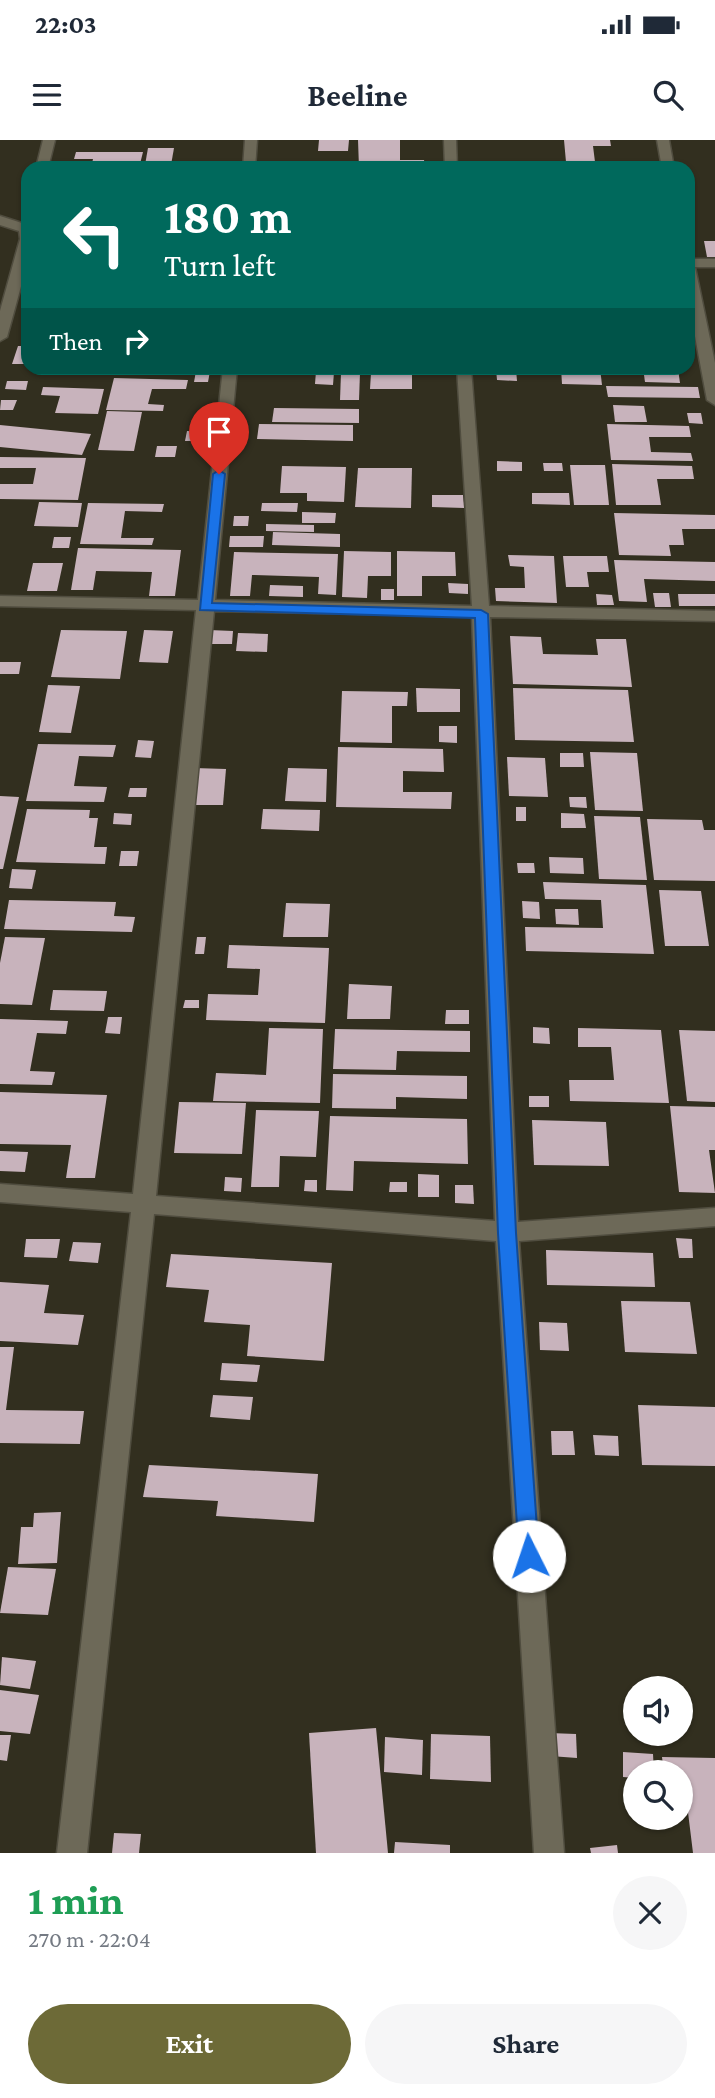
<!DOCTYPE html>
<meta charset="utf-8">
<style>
:root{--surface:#fff;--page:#f6f6f7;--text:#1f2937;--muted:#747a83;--accent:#6d6a37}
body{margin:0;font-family:"Crimson Pro",serif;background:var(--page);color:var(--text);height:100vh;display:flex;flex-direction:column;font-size:26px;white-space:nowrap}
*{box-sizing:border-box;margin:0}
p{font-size:23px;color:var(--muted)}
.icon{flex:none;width:38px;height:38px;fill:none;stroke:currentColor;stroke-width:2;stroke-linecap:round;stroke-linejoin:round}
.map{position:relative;height:1713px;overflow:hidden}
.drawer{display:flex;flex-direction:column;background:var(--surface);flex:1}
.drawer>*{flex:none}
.top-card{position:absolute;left:21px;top:21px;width:674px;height:214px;border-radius:21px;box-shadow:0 2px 5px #0004;background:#00695c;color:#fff;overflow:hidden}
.tools{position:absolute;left:623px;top:1536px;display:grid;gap:14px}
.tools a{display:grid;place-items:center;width:70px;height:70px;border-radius:50%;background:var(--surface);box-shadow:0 2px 5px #0004;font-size:35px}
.pin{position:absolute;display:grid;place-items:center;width:60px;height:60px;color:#fff;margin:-72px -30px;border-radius:50% 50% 50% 0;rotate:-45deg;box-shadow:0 0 7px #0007}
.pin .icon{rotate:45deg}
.me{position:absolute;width:77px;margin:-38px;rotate:356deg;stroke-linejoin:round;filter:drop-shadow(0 0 5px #0008)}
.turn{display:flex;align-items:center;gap:24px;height:147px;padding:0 28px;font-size:32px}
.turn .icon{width:91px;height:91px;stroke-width:2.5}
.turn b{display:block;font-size:49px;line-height:60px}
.then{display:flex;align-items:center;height:66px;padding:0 28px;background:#0003;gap:14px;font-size:26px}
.round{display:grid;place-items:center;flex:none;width:74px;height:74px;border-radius:37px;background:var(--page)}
.overview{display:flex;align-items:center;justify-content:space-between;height:119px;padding:0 28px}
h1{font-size:42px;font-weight:700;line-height:52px;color:#1e9e55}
.primary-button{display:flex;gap:14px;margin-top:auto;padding:14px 28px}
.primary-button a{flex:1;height:80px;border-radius:42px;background:var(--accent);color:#fff;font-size:28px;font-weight:700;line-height:80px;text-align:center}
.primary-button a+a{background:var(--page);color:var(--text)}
.status{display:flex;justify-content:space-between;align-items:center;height:49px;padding:0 35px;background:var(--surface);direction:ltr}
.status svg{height:19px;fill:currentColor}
header{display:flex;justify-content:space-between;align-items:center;height:91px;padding:0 28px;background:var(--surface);font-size:32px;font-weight:700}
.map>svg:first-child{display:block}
.building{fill:#c8b3bc}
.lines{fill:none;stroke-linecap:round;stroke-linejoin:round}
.minor-casing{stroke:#504d3f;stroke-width:3}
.minor{fill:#6d6958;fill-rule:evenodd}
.route{fill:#1a73e8;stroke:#114b97;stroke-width:2}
</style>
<div class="status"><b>22:03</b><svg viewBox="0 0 49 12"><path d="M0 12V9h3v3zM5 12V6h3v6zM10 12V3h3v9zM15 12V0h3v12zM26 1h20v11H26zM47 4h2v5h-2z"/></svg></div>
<header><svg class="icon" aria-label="menu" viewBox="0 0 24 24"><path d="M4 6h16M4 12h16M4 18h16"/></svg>Beeline<svg class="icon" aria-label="search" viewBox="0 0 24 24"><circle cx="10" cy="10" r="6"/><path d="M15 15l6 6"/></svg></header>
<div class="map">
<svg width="715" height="1713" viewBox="0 0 715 1713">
<rect width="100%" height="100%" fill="#322f1f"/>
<g class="building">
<polygon points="319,0 349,0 348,11 318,11"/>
<polygon points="358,0 400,0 400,20 424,20 425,28 359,28"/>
<polygon points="564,0 610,0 611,6 593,6 595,22 566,22"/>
<polygon points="148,8 174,8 171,25 145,25"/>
<polygon points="76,12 143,12 139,28 91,28 93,19 74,19"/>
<polygon points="704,101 715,101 715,117 707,117"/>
<polygon points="18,206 28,206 28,224 12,224"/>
<polygon points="85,228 108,228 107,234 84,233"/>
<polygon points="119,228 145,228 143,235 118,235"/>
<polygon points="561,228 600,228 602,245 562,244"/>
<polygon points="643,228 678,229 680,243 645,242"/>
<polygon points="496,229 516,229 517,241 497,240"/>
<polygon points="196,231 210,231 208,242 194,242"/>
<polygon points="316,231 334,232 333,245 315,244"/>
<polygon points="341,233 360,233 359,260 340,260"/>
<polygon points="371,233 412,233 412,249 370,249"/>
<polygon points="114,238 188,240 186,249 152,249 148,264 164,265 163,271 106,270"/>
<polygon points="7,241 28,241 26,250 5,249"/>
<polygon points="606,246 698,247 700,258 608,257"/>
<polygon points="43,247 104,249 98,274 55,273 60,256 41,255"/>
<polygon points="1,260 17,260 13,270 0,270"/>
<polygon points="613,265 644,266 647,282 615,282"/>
<polygon points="274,268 359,269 359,283 272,282"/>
<polygon points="107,271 142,272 134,311 98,310"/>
<polygon points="687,273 701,273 703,284 689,283"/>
<polygon points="259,284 353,285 353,301 257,299"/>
<polygon points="607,284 689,286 691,297 649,297 651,312 691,313 693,321 611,320"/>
<polygon points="0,285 91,294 82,315 0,307"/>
<polygon points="187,291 204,292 203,301 185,301"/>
<polygon points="157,306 177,306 175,317 155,317"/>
<polygon points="0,317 86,318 78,360 0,359 0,344 33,344 36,328 0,328"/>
<polygon points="497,321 522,322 522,331 497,331"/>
<polygon points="543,323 562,323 563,331 544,331"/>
<polygon points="612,324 692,326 694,339 657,339 661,365 616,365"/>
<polygon points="570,325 605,325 609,365 574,365"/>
<polygon points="282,326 346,327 344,362 307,361 307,353 280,353"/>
<polygon points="358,328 412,328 411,368 355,367"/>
<polygon points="532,353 569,353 570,365 532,364"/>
<polygon points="432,355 463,355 464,368 432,367"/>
<polygon points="39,362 82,363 78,387 34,386"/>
<polygon points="88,363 164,364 162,372 125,371 121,398 154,398 152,405 80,404"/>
<polygon points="262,363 298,363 297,372 261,371"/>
<polygon points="302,372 336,373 335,383 302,383"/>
<polygon points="614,373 715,375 715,389 682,389 684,405 669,405 671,416 619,415"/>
<polygon points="234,376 249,376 248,386 233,386"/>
<polygon points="266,384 314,385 314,392 266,391"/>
<polygon points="273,392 340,394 340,407 272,405"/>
<polygon points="230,396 264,396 263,407 229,407"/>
<polygon points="54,397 71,397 69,408 52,408"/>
<polygon points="78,408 181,410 175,456 149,456 152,432 96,431 93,450 71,450"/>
<polygon points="344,411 391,412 391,436 368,436 367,458 342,457"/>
<polygon points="397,411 455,412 456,436 422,436 422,456 397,456"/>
<polygon points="234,412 338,414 336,455 318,454 319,437 252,435 250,456 230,456"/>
<polygon points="508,415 554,416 557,463 496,461 495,448 525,448 524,427 510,426"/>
<polygon points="563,416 607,416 609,432 587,432 589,447 566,447"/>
<polygon points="614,420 715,422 715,441 644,439 647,462 619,461"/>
<polygon points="33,423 63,423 57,451 27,451"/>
<polygon points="448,443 468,444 468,454 449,453"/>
<polygon points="270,445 303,446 303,457 269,456"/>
<rect x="381" y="449" width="13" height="11"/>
<polygon points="653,453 669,453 671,467 655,467"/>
<polygon points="596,454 612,455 614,465 597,465"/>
<polygon points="678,454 715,454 715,466 679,466"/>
<polygon points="61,490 127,491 120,539 51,537"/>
<polygon points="144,490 173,491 168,523 139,522"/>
<polygon points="209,490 233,491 232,504 207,504"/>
<polygon points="238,493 268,494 267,512 236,511"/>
<polygon points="510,496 541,497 543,514 598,515 596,499 626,499 632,547 513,544"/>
<polygon points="0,522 21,522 19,534 0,534"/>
<polygon points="48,545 80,546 71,593 39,592"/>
<polygon points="416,548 460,549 460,572 417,572"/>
<polygon points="513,548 628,550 634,602 515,600"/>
<polygon points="342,551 408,552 407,566 392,566 392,603 340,602"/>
<polygon points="439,586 457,586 457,603 439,602"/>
<polygon points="138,600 154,601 151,618 135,617"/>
<polygon points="38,604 116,605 113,617 79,616 74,646 107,647 104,662 26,661"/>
<polygon points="338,607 443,609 444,632 403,631 403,652 452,652 451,669 336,667"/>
<polygon points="590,612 637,613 643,671 595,670"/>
<polygon points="560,613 583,613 584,627 560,627"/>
<polygon points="507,617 545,618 548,657 509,656"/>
<polygon points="194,628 226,629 223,665 190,665"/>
<polygon points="288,628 327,629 326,662 285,661"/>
<polygon points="130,648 147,648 146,657 128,657"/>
<polygon points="0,656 19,657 3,729 0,729"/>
<polygon points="569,657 586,657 587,668 570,667"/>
<rect x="516" y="667" width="10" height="14"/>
<polygon points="27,669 90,670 89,678 98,678 94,707 107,707 105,724 16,722"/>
<polygon points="263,669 320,670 319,691 261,689"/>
<polygon points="114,673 132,674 131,685 113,684"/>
<polygon points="561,673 584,674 586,688 561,688"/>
<polygon points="594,676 640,677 647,740 599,739"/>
<polygon points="647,679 702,680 704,690 715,690 715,741 654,740"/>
<polygon points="121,711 139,711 137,726 119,726"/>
<polygon points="549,717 583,718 584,734 550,733"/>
<polygon points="517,723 534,723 535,733 518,733"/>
<polygon points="12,729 36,730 32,749 9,748"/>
<polygon points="543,742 646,745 654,814 526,811 525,787 603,788 601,760 545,759"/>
<polygon points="659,750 701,751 709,806 665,806"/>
<polygon points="9,760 116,762 114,776 135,777 132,792 4,789"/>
<polygon points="522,761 539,762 540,779 523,778"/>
<polygon points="286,763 330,764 328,797 283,797"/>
<polygon points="555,769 578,769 579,785 556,784"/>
<polygon points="5,797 45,798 32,865 0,864 0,823"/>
<polygon points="197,797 206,797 204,814 195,814"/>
<polygon points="229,805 329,808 325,883 206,880 208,854 258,855 260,829 227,828"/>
<polygon points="349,844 392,846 390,879 347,879"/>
<polygon points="53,850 107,851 104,871 50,870"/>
<polygon points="185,860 199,860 199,868 183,868"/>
<polygon points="446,870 469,870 469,884 445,884"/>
<polygon points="108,877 122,877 120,894 105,893"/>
<polygon points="0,879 68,881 66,894 37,893 30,931 55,932 52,945 0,944"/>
<polygon points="533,887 549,888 550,904 533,903"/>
<polygon points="269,888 323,889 320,963 213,961 216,933 266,935"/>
<polygon points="578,888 661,890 669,963 570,961 569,940 614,940 611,907 578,907"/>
<polygon points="335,889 470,891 470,912 397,911 396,930 333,929"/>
<polygon points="679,890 715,891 715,962 687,961"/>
<polygon points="333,934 467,936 467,959 396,957 396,969 332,968"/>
<polygon points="0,952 107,955 95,1038 66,1038 71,1005 0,1004"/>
<rect x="529" y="956" width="20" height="11"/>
<polygon points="179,962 246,963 242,1014 174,1013"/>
<polygon points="670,966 715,967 715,1010 709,1010 715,1053 679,1052"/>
<polygon points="256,970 319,971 316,1017 280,1016 279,1047 251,1047"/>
<polygon points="330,976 467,979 468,1024 354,1021 353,1051 326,1050"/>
<polygon points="532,980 606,982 609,1026 534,1025"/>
<polygon points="0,1011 28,1012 25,1032 0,1031"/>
<polygon points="418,1034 439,1035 439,1057 418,1057"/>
<polygon points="225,1037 242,1038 241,1052 224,1051"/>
<polygon points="305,1040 317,1040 317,1052 304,1051"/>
<polygon points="390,1042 407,1042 407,1052 389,1052"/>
<polygon points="455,1045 473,1045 474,1064 455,1063"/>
<polygon points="676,1098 692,1099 693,1118 679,1118"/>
<polygon points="26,1099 60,1099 57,1118 24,1117"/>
<polygon points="73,1102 101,1103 98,1123 69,1121"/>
<polygon points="546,1110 653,1113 655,1147 547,1145"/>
<polygon points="171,1114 332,1123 324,1221 247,1216 250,1185 204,1182 209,1150 166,1147"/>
<polygon points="0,1142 49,1145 44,1173 84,1175 78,1205 0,1201"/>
<polygon points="621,1161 690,1162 697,1214 625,1212"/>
<polygon points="539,1182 567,1183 569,1211 540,1210"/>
<polygon points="0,1207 14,1207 6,1270 84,1271 80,1304 0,1303"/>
<polygon points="222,1223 260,1225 257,1242 220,1240"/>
<polygon points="213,1255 253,1257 250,1280 210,1277"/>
<polygon points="638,1265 715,1267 715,1326 642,1325"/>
<polygon points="551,1291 573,1291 575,1315 552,1315"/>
<polygon points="593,1295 618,1296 619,1316 595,1315"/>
<polygon points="149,1325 318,1334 314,1382 216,1376 218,1361 143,1357"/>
<polygon points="61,1372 57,1423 18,1424 21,1387 33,1387 34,1373"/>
<polygon points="8,1427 56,1429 48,1475 0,1473"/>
<polygon points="2,1517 36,1521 30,1549 0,1545"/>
<polygon points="0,1550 39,1555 30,1594 0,1591"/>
<polygon points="376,1588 388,1713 316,1713 309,1593"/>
<polygon points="549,1593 576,1594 577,1618 550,1616"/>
<polygon points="431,1594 490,1596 491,1642 430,1639"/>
<polygon points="0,1595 11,1595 7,1621 0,1620"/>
<polygon points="385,1597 423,1600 422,1635 384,1632"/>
<polygon points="623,1612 653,1614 654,1633 635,1633 635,1638 623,1637"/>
<polygon points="662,1617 715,1618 715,1713 693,1713 686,1656 681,1656 681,1633 664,1633"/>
<polygon points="114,1693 141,1694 139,1713 112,1713"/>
<polygon points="395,1702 450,1705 450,1713 394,1713"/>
<polygon points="617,1705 618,1713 591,1713 590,1708"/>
</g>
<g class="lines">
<g class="minor-casing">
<g id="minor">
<polygon points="43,0 55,0 48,28 36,28"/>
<polygon points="245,0 257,0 255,28 243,28"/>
<polygon points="444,0 456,0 457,28 445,28"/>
<polygon points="657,0 669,0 674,28 662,28"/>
<polygon points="0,76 28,85 28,121 7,197 0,201 0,171 20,99 19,91 0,85"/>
<polygon points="688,119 715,119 715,127 695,127 715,223 715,265 707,260 688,159"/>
<path d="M223 228H237L215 460 472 466 457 228H471L489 466 715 471V481L490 477 518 1082 715 1068V1086L519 1101 564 1713H534L496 1101 154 1074 87 1713H57L131 1072 0 1062V1044L133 1054 196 470 0 466V456L198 460ZM214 471 472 476 495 1081 156 1056Z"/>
</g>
</g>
<use href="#minor" class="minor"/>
</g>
<polygon class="route" points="219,330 225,334 212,463 481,470 488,474 516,1093 539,1416 536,1423 529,1426 522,1423 519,1416 498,1093 475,478 200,470 213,334"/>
</svg>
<div class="tools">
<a><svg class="icon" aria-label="sound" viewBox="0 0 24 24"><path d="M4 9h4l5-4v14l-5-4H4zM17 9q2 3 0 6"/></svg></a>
<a><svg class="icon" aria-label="search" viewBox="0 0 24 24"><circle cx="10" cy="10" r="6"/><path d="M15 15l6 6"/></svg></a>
</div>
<div class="pin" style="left:219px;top:334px;background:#d93025"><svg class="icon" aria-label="arrive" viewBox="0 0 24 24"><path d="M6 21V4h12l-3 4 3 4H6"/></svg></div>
<svg class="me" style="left:529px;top:1416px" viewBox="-20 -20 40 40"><circle r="19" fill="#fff"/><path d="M0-13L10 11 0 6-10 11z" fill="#1a73e8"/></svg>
<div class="top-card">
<div class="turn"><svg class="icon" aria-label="left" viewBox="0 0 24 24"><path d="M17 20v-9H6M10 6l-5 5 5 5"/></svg><div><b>180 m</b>Turn left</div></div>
<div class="then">Then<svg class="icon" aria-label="right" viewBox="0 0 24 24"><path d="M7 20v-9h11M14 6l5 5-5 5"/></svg></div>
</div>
</div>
<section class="drawer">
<div class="overview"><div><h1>1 min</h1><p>270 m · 22:04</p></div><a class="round"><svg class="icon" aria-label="close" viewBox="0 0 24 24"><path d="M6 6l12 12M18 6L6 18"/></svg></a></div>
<div class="primary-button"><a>Exit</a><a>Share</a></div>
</section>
